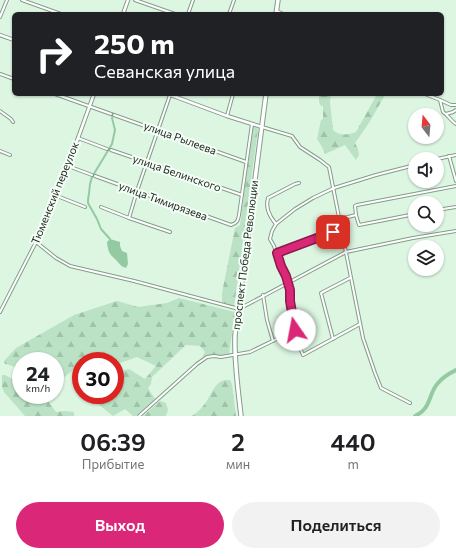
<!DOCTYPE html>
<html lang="ru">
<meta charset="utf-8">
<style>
:root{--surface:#fff;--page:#f2f2f2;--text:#202124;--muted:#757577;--accent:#db2777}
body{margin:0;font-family:Commissioner,sans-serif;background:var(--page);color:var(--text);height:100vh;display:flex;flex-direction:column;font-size:15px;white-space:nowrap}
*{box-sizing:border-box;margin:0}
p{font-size:13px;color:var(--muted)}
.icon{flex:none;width:22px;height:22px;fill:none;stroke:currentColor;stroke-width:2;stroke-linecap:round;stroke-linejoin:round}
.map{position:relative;height:416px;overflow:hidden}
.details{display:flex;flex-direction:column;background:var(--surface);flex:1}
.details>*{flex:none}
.top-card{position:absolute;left:12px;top:12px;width:432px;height:84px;border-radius:6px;box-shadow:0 1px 3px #0004;background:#202124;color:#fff;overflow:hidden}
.needle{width:26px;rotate:344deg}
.controls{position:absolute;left:408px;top:108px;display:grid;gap:8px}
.controls a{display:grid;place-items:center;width:36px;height:36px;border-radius:50%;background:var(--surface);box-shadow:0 1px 3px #0004;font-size:20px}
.speed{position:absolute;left:12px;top:352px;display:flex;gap:8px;font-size:20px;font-weight:700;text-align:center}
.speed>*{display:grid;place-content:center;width:52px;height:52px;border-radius:50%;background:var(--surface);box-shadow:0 1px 3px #0004;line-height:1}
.speed small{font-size:10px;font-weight:400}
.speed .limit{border:6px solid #d22;background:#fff;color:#111}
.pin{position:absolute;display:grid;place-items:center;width:34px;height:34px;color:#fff;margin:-17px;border-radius:8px;box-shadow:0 2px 6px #0006}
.me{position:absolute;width:44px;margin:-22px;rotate:348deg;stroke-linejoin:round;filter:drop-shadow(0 0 3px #0008)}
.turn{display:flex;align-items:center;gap:14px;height:84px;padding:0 16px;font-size:18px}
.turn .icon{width:52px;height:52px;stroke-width:2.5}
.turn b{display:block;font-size:28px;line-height:34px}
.eta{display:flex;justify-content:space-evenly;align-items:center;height:68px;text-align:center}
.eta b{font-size:24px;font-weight:600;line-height:28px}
.cta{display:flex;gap:8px;margin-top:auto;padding:8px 16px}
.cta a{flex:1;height:46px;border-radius:24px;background:var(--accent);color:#fff;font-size:16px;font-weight:600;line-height:46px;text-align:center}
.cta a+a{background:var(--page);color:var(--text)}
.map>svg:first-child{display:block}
.forest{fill:url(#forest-firs)}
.water{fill:#93caa2}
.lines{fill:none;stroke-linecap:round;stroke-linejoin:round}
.canal{stroke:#93caa2;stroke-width:2}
.river{stroke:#93caa2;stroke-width:4}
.minor-casing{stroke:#849c8a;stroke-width:4}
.tertiary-casing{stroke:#849c8a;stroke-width:4.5}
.primary-casing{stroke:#849c8a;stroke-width:5.5}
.minor{stroke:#fff;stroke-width:2}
.tertiary{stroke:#fff;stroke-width:2.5}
.primary{stroke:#fff;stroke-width:3.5}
.route-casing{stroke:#8e194d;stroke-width:10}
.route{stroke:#db2777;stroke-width:7}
.labels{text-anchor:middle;stroke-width:4;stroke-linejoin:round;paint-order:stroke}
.street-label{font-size:11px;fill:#1c261f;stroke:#f4fef6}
</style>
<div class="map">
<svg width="456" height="416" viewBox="0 0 456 416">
<defs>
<pattern id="forest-firs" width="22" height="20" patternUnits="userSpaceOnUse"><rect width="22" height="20" fill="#bbe2c5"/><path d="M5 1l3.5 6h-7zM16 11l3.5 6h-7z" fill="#a0c2a9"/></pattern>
</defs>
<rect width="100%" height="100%" fill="#dcf6e2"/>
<g class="forest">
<path d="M319 94H331L330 102 333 130C339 136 348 135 356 132L377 94H382L385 95 369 123 355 143 358 149 359 155 356 160 345 145 325 154 322 147 317 139 321 120 323 119V106H321L319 102Z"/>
<polygon points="253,126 258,129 234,307 222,302 222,293 235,228 240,225"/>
<path d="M179 298 235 312 229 355H206L202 357 205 352 200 346 186 345 152 377 151 384 148 388 155 399 136 416H133L125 409 113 416 97 403V395H115V373L129 369 145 379 156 366 137 357 123 362 115 364V361H81V367C73 368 62 380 55 385V361H49L48 356 38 357 35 361H21V374C18 368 12 365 5 364L4 361 16 348 74 315 117 301 138 307 167 303Z"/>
<polygon points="2,375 5,375 16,381 21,377 21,395 43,395 56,412 64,411 74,412 74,416 25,416 4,392 2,387"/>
<path d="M226 380H230L232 384 236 416H192C196 413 201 409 204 405 211 397 214 381 226 380Z"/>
<polygon points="160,401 166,403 168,410 166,416 143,416"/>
</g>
<path class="water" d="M110 239 120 242V246L122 251 127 253 128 264 126 268C120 266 120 264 116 260 109 254 108 251 107 242Z"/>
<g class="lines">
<polyline class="canal" points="110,239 101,229 97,219 88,203 88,200 89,193 90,184 92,177 112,144 115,130 112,118 113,113"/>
<path class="river" d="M415 416C432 408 428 394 438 383 442 378 450 373 456 370"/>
<g class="minor-casing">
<g id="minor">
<polyline points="22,0 61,14"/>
<polyline points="135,0 175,14"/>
<polyline points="277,11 283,14"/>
<polyline points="188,14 193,0"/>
<polyline points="229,14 234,0"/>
<polyline points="0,17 7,0"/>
<polyline points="0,74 14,79"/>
<polyline points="55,94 111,114"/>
<path d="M425 94 440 100 443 112C448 115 451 121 456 124"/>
<polyline points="440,100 451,105 456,105"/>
<polyline points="0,111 11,119 13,122"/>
<polyline points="446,114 453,112 456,110"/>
<polyline points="114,115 246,162"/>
<polyline points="227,116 233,94"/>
<polyline points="262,127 292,136 300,147 320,160 329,167 363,338 375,373 381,388 410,403"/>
<polyline points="78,138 107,149"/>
<polyline points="111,150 242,195"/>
<polyline points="0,151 10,155"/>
<polyline points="449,156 456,181"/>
<polyline points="437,159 456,155"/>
<polyline points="68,166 92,175"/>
<path d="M95 176 231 225C237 223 238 221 239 215L252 124"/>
<polyline points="101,207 129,218 170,232"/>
<polyline points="437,210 456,207"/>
<polyline points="415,214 359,225 356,215 355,206 357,205 456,186"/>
<polyline points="129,218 137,191 170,95"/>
<polyline points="340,219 356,215"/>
<path d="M276 224C270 217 265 208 268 198L295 184 299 183"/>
<polyline points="36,242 56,258 70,266 134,281 239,309 346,252 413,238 456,231"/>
<polyline points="277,253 341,228"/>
<polyline points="263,295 267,320 273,341"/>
<polyline points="0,312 36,242 57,196 85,207"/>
<polyline points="360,324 303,355 298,343 290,301 290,291 286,276 281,266 274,246 270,239 272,231 276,224 295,209 313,198 334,188 376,175 415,165"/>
<polyline points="333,339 321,293 350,278"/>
<polyline points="139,416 197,364 207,357 214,356 221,357 250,352 295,330"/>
</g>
</g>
<g class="tertiary-casing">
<g id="tertiary">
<polyline points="123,14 128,0"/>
<polyline points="0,35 14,40"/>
<polyline points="168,94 227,116 262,127"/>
<polyline points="57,196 94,94"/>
</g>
</g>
<g class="primary-casing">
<g id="primary">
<polyline points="276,14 278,0"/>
<path d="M241 416C238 389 234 362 235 335L266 94"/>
</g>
</g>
<use href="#minor" class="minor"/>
<use href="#tertiary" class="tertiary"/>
<use href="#primary" class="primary"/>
</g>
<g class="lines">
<g class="route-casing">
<polyline id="route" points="295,330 290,301 290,290 286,276 281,266 277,253 333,232"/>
</g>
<use href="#route" class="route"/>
</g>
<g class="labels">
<g class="street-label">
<text transform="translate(180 138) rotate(20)" y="4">улица Рылеева</text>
<text transform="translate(177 173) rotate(19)" y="4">улица Белинского</text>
<text transform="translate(55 193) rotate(-68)" y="4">Тюменский переулок</text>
<text transform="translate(163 201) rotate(20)" y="4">улица Тимирязева</text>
<text transform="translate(245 255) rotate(-83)" y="4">проспект Победа Революции</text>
</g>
</g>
</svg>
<div class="controls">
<a><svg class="needle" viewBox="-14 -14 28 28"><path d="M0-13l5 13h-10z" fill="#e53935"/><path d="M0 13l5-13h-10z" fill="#757577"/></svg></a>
<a><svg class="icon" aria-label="sound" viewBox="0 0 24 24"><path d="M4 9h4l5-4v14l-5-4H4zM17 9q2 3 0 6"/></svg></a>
<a><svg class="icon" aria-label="search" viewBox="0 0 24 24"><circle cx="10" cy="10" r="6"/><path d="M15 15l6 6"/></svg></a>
<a><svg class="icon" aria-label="layers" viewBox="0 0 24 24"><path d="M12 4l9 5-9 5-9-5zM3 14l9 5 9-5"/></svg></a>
</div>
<div class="speed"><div>24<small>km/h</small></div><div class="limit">30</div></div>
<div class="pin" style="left:333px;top:232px;background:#d93025"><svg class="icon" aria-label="arrive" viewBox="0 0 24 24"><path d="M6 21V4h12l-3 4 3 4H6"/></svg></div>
<svg class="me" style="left:295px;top:330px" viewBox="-20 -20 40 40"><circle r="19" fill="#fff"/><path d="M0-13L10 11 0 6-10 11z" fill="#db2777"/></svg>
<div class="top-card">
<div class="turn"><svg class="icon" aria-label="right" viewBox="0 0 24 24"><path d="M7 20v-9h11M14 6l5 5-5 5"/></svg><div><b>250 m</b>Севанская улица</div></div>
</div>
</div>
<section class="details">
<div class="eta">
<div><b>06:39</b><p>Прибытие</p></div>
<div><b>2</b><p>мин</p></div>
<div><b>440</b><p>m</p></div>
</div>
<div class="cta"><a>Выход</a><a>Поделиться</a></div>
</section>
